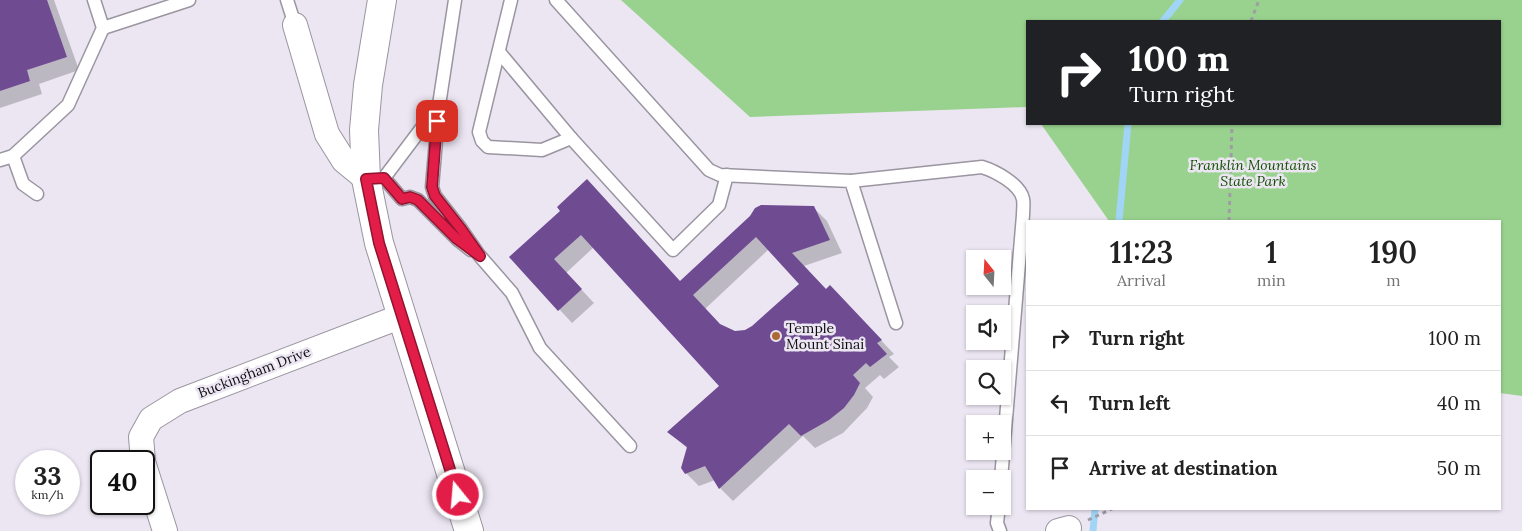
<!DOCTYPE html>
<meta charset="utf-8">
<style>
:root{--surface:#fff;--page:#f6f6f6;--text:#222;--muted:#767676;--line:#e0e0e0}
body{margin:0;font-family:Lora,serif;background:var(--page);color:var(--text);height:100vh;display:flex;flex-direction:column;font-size:19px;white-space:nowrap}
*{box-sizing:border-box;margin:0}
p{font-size:16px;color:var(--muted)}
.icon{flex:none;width:28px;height:28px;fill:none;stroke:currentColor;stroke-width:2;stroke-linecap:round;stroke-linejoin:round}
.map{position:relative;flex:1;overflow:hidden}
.panel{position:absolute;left:1026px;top:220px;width:475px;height:290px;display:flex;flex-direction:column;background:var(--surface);border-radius:0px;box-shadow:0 1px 4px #0004}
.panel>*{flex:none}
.top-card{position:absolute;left:1026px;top:20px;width:475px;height:105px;border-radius:0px;box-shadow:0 1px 4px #0004;background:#202124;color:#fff;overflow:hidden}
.needle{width:32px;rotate:342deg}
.controls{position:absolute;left:966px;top:250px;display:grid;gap:10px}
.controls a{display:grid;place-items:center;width:45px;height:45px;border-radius:0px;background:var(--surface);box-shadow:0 1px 4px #0004;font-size:25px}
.speed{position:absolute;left:15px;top:450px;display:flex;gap:10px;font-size:25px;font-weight:700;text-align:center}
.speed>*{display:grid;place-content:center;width:65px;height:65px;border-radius:50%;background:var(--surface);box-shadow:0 1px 4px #0004;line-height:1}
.speed small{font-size:12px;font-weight:400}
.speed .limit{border:2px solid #111;border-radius:8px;background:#fff;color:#111}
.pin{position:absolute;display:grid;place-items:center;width:42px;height:42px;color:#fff;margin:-21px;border-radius:10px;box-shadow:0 2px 8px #0006}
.me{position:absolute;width:55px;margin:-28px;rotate:343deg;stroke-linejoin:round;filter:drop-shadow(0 0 4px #0008)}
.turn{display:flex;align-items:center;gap:18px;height:105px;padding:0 20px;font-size:22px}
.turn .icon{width:65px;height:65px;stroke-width:2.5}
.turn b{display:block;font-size:35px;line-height:42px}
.eta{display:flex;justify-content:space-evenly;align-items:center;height:85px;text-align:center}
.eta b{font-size:30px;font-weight:600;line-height:35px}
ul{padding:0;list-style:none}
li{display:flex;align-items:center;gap:15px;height:65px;padding:0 20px;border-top:1px solid var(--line)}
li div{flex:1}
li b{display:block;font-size:19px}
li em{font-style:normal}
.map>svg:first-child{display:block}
.green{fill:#99d28e}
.shadow{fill:#0003;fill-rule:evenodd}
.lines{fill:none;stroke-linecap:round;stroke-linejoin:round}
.stream{stroke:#a1d5f5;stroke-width:7}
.building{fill:#6f4b92;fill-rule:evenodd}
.service-casing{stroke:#9a95a0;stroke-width:15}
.minor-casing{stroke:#9a95a0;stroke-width:26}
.tertiary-casing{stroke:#9a95a0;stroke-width:30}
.path{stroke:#a09ca6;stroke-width:3;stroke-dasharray:4 4;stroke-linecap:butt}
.service{stroke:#fff;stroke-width:12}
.minor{stroke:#fff;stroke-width:24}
.tertiary{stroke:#fff;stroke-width:28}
.route-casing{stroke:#92132f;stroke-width:12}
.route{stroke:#e11d48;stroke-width:9}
.poi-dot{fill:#ab6c33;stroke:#ece6f3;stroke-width:2}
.labels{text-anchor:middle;stroke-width:5;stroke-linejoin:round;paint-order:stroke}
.park-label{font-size:14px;font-style:italic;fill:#134e03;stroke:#ece6f3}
.poi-label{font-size:14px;fill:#0e0c10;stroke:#ece6f3;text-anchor:start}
.street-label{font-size:14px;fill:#0e0c10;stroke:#ece6f3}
</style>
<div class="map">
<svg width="1522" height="531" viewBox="0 0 1522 531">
<rect width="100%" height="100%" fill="#ece6f3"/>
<polygon class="green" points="621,0 1522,0 1522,396 1500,393 1500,221 1109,221 1041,124 1500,124 1500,21 1028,21 1027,107 750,117"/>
<g class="shadow">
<polygon points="7,0 54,0 79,70 39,84 42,94 0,108 0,2"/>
<path d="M762 206 813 207 827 221 842 253 804 266 826 290 843 300 894 354 889 357 899 367 884 379 880 375 865 388 873 397 867 408 843 433 815 448 803 436 733 501 720 488 715 480 699 486 686 473 688 449 669 432 721 386 594 247 566 273 594 303 572 323 511 257 561 211 680 282ZM769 249 800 284 752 327 745 331 735 332 721 326 705 309Z"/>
</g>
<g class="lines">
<g class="stream">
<polyline points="1163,21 1180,0"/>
<polyline points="1119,221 1128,124"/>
<polyline points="1093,531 1095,509"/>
</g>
</g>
<g class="building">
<polygon points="0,0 47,0 67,57 27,70 30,81 0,91"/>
<path d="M587 179 680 281 750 216 755 208 761 205 814 206 830 240 792 253 826 289 830 285 882 340 877 343 887 354 870 367 866 363 853 375 860 383 854 395 844 408 829 420 801 436 789 424 719 489 705 466 685 474 681 468 687 447 667 432 719 386 581 235 554 259 582 289 558 311 509 257 560 211 557 207ZM756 237 799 284 752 326 745 330 735 331 720 324 693 295Z"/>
</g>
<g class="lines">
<g class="service-casing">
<g id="service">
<polyline points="287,0 295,25"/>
<polyline points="455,0 439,105 432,187 435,196 461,229 479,255 512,293 540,348 630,446"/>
<polyline points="511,0 479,132 482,141 488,147 542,150 571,138"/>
<polyline points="556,0 709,170 720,175 851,181 896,323"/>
<polyline points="103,28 189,0"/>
<polyline points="499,52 571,138 673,250 719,205 727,175"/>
<polyline points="13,156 23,184 37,194"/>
<polyline points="0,160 13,156 68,105 103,28 94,0"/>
<polyline points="384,178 402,199 410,197 418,200 457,239 471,250"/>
<polyline points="376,179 384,178 439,105"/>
<path d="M851 181 982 167C995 171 1020 184 1023 199 1024 204 1023 210 1023 215L1001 479"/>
<polyline points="999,506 997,523 1000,531"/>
</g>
</g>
<g class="minor-casing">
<g id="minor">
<polyline points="295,25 327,134 344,161 366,179"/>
<polyline points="143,461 141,437 151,419 180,401 402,316"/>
<polyline points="144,465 165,531"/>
<polyline points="1058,531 1069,528"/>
</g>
</g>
<g class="tertiary-casing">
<polyline id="tertiary" points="382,0 368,85 364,130 366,179 379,243 469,531"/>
</g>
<g class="path">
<polyline points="1251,21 1259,0"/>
<polyline points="1229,221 1232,124"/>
<polyline points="1088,520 1112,509"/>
</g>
<use href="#service" class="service"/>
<use href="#minor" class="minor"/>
<use href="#tertiary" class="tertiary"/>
</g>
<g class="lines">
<g class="route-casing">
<polyline id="route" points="437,121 432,187 435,196 461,229 480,256 457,239 418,200 410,197 402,199 384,178 366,179 379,243 458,495"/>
</g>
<use href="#route" class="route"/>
</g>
<circle class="poi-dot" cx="776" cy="336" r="5"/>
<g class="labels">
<g class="park-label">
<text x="1253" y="170">Franklin Mountains<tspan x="1253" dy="16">State Park</tspan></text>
</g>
<g class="poi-label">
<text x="786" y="333">Temple<tspan x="786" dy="16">Mount Sinai</tspan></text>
</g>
<g class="street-label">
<text transform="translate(254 372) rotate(-21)" y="5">Buckingham Drive</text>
</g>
</g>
</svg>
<div class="controls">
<a><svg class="needle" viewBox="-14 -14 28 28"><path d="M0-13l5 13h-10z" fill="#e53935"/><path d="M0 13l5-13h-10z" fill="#767676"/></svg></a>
<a><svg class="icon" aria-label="sound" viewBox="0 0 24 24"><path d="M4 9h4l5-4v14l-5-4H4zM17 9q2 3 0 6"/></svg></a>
<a><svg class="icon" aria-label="search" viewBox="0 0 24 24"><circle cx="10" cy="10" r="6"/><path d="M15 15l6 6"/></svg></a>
<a>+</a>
<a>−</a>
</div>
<div class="speed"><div>33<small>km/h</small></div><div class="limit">40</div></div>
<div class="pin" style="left:437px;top:121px;background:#d93025"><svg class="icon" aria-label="arrive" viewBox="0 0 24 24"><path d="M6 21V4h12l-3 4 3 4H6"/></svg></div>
<svg class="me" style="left:458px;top:495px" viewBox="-20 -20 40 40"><circle r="17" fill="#e11d48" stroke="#fff" stroke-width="3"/><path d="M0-11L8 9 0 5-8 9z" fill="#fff"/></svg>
<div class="top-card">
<div class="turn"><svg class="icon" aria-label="right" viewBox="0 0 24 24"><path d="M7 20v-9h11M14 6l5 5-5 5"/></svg><div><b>100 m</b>Turn right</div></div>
</div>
<section class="panel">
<div class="eta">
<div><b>11:23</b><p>Arrival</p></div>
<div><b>1</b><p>min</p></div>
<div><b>190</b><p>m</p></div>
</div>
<ul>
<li><svg class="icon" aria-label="right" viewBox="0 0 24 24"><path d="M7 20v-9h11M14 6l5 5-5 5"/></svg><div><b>Turn right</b></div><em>100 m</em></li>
<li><svg class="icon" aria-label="left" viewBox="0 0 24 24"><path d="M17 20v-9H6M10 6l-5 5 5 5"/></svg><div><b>Turn left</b></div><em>40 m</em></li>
<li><svg class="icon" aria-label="arrive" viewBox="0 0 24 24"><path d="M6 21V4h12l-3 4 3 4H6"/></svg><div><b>Arrive at destination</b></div><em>50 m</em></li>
</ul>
</section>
</div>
